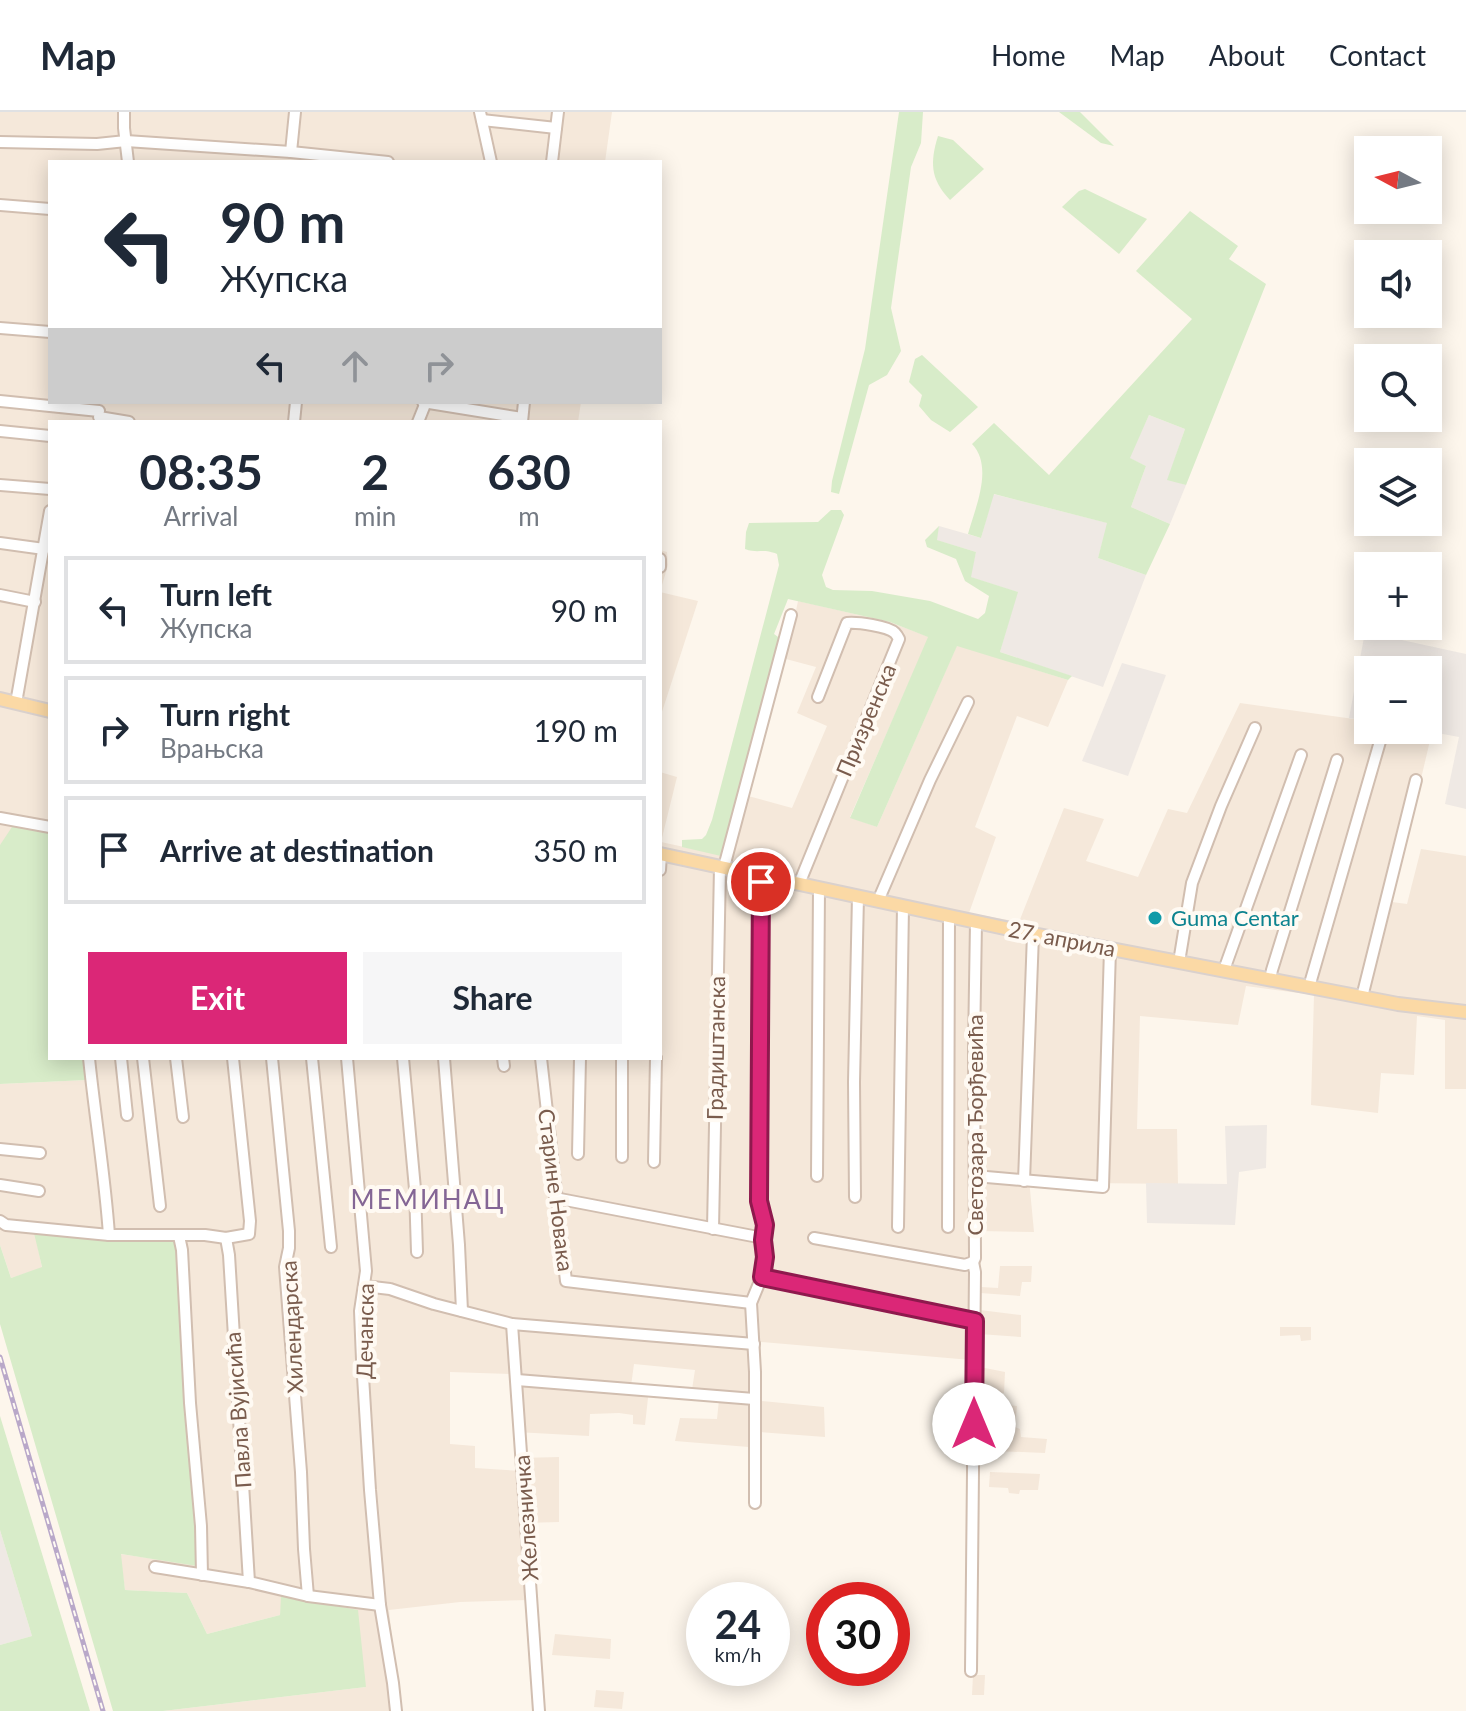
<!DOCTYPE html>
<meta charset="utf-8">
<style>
:root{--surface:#fff;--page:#f6f6f7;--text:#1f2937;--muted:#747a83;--line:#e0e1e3;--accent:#db2777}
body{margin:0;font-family:Lato,sans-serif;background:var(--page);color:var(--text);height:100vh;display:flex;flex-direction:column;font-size:30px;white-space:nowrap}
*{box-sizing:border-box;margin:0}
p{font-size:26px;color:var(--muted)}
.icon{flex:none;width:44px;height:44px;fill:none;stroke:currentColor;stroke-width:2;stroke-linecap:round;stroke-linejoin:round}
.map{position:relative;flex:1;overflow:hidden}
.panel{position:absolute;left:48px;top:308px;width:614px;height:640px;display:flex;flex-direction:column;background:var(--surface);border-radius:0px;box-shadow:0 4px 20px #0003}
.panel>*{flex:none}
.top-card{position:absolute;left:48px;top:48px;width:614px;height:244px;border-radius:0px;box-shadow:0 4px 20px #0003;background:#fff;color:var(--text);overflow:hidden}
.needle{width:52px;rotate:277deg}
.controls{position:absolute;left:1354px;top:24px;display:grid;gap:16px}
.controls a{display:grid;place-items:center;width:88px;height:88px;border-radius:0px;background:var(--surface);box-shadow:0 4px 20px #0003;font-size:40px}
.speed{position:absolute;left:686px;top:1470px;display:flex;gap:16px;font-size:40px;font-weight:700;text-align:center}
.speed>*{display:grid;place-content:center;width:104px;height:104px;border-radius:50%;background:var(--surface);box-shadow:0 4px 20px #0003;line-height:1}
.speed small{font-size:20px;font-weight:400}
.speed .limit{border:12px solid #d22;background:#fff;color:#111}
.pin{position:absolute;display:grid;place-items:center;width:68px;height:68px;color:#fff;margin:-34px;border:4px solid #fff;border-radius:50%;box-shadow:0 2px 8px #0007}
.me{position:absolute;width:88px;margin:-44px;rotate:0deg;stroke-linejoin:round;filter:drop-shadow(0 0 6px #0008)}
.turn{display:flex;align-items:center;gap:28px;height:168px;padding:0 40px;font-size:36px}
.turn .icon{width:104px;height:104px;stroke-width:2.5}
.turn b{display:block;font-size:56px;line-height:68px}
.lanes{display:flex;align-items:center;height:76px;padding:0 40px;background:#0003;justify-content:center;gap:40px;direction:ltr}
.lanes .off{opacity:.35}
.eta{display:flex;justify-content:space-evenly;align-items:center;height:136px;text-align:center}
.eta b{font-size:48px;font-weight:700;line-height:56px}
.action{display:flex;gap:16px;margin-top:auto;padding:16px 40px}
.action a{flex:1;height:92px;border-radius:0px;background:var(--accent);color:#fff;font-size:32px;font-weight:700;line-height:92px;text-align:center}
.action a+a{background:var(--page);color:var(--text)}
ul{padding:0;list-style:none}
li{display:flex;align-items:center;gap:24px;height:108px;margin:0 16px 12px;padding:0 24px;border:4px solid var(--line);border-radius:0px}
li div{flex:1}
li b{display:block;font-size:30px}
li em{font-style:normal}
header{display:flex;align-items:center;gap:48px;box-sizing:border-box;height:112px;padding:0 40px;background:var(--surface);border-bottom:2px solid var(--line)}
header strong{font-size:38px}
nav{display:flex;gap:44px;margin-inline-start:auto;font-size:28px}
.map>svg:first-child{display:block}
.residential{fill:#f5e8da}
.industrial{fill:#efe9e4}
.green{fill:#d8ecc9}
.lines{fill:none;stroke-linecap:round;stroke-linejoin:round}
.minor-casing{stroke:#d1beb0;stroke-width:14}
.major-casing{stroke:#dad1cd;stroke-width:16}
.minor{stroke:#fff;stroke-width:10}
.major{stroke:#fbd9a5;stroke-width:12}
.rail-casing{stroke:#b9a8c9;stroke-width:5}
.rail{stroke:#fffaf3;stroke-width:2;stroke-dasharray:6;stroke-linecap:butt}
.route-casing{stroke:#8e194d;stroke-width:20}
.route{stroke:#db2777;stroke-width:14}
.culture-dot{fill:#0f9aa8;stroke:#fffaf3;stroke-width:3}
.labels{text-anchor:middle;stroke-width:8;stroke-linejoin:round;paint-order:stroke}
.street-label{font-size:22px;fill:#7a5c4d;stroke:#fffaf3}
.culture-label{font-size:22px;fill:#0d838f;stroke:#fffaf3;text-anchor:start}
.quarter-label{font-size:26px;letter-spacing:2px;fill:#846695;stroke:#fffaf3}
</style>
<header>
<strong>Map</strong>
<nav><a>Home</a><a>Map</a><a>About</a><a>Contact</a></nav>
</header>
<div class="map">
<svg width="1466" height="1599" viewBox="0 0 1466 1599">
<rect width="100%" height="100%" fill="#fdf6ec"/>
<g class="residential">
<polygon points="0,0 612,0 605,50 50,50 50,290 581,290 578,310 50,310 50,719 0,733"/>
<polygon points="660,438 667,440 668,453 660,480 698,489 660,606"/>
<polygon points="798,489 890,510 929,525 850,705 877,715 957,533 1068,568 1048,615 1017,604 975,715 996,725 969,801 1019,810 1064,696 1104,707 1086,749 1138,765 1168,697 1187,701 1240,591 1368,609 1368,618 1421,618 1432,620 1392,790 1407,792 1421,737 1466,744 1466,977 1445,977 1445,908 1417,904 1414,963 1381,961 1378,1001 1311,993 1314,883 1246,874 1238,913 1140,904 1137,1017 1177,1017 1178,1072 1090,1071 1029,1067 1034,1120 980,1119 981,1175 998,1176 1000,1154 1032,1154 1031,1170 1022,1170 1020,1184 980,1181 980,1198 1021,1203 1021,1225 979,1222 980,1255 1005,1260 1004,1281 982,1279 981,1290 1017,1294 1015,1315 1020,1317 1021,1325 1047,1327 1045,1341 972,1338 971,1248 761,1230 761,1289 824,1295 825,1325 760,1320 761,1336 675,1329 680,1306 717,1307 719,1288 691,1284 695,1258 634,1252 631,1274 649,1277 645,1313 633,1312 633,1303 619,1301 590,1302 589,1324 516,1320 510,1262 450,1260 450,1332 475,1334 475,1356 521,1359 520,1346 559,1345 559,1410 524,1411 528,1488 460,1490 389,1498 400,1599 163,1599 366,1575 282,1485 280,1503 207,1522 187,1481 125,1478 120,1442 197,1453 174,1129 35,1121 42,1156 11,1166 0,1133 0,972 87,968 85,946 660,946 660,660 677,665 661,730 721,743 737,681 792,696 827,614 797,601 816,555 786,547"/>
<polygon points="1280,1215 1311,1215 1311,1228 1301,1229 1300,1223 1280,1224"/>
<polygon points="990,1360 1040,1362 1038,1378 1020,1378 1019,1382 1009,1381 1008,1376 989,1375"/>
<polygon points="555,1522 611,1527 610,1547 552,1543"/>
<polygon points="973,1563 985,1563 984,1583 972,1583"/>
<polygon points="596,1578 624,1580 622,1597 594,1595"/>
</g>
<g class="industrial">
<polygon points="1149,303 1185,317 1168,367 1186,373 1170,412 1131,395 1146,354 1129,346"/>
<polygon points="993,382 1108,411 1098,446 1146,463 1103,575 1000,540 1017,480 970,465 976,440 936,428 939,414 981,426"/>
<polygon points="1365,520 1466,542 1466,697 1445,692 1459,625 1421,618 1428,618 1428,558 1368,558 1368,609 1349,606"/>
<polygon points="1122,551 1166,563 1128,664 1082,649"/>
<polygon points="1267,1013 1266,1056 1239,1060 1235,1113 1147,1111 1146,1071 1227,1072 1225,1014"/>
<polygon points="0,1418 32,1524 0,1533"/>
</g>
<g class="green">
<polygon points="899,0 923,0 921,31 911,55 891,196 901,239 887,263 869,273 839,382 831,380 832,369 865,237"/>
<polygon points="1059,0 1080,0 1114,34 1101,31"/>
<path d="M938 24 953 28 984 57 950 88C930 67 930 50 938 24Z"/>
<polygon points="1085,77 1147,107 1119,142 1062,95 1079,79"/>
<path d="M1190 99 1238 134 1229 147 1266 172 1186 373 1167 368 1185 317 1149 303 1130 346 1146 354 1131 395 1170 412 1146 463 1098 446 1107 411 994 382 981 426 968 422C975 396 994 355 972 332L994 311 1049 363 1192 207 1136 159Z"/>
<polygon points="922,243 978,295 950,320 931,308 919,294 922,283 909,270 915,247"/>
<path d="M831 398H841L844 403 822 463 826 475 833 478 872 479 930 489 978 507 985 501 989 484 965 469 956 447 927 435 925 428 939 414 937 428 976 440 971 465 1018 480 1000 540 1072 564 1068 568 957 534 877 715 850 706 928 525 890 510 788 487 774 522 781 527 721 744 682 735V728L702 727 706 723 712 708 779 453 777 442C762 436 759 442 745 437L746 420 749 411 818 410Z"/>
<polygon points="14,712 50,719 50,946 85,946 87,968 0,972 0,733"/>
<polygon points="34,1121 175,1129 179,1137 198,1413 197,1454 121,1442 125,1478 187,1481 207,1522 280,1503 281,1484 358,1498 366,1575 163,1599 113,1599 0,1212 0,1133 11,1166 42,1155"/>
<polygon points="0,1304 90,1599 0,1599 0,1533 32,1524 0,1418"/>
</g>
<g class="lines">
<g class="minor-casing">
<g id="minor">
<polyline points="124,0 124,16 128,50"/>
<polyline points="480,0 491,50"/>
<polyline points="482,8 556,16"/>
<polyline points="0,30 97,32 126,29 291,40 388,50"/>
<polyline points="291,40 295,0"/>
<polyline points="552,50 558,0"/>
<polyline points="0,93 50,97"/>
<polyline points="0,216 50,220"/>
<polyline points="0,289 99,299"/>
<polyline points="423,290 522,306"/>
<polyline points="99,305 129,310"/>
<polyline points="294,310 296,290"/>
<polyline points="418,310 426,290"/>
<polyline points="522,310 524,290"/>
<polyline points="0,319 50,324"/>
<polyline points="0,373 50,377"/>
<polyline points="0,431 44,437"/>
<polyline points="660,447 660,455"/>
<polyline points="0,483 35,490"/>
<polyline points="16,591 50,399"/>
<polyline points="0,706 50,715"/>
<polyline points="724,755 791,503"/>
<polyline points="660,758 661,742"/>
<polyline points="761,763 759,1089 765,1108 763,1128"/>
<path d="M799 772 899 527C898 525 897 523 895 521 888 514 857 510 847 511L818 585"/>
<polyline points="878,789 930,668 968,590"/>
<polyline points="1179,850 1192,771 1221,694 1255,616"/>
<polyline points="1224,858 1301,643"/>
<polyline points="1270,867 1272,858 1337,648"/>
<polyline points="1309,875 1381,626"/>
<polyline points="1362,885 1416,668"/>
<path d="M89 946C95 1005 105 1064 109 1123"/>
<polyline points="121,946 127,1003"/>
<polyline points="143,946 160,1094"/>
<polyline points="176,946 183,1005"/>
<polyline points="272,946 289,1119 289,1136 285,1155 301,1360 304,1437 308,1484"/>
<polyline points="312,946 331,1135"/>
<polyline points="347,946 366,1159 360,1199 362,1248 370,1378 380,1493 393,1571 396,1599"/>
<polyline points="403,946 415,1077 417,1140"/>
<polyline points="444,946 459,1133 462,1199"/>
<polyline points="503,946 504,954"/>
<polyline points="541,946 566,1169 751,1191"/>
<polyline points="0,1037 40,1041"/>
<polyline points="578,1042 580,946"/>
<polyline points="622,1045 622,946"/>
<polyline points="654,1050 656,946"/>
<polyline points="817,1064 819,776"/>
<polyline points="975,1064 1103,1075 1110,837"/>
<polyline points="1024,1069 1033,822"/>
<polyline points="0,1073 39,1079"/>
<polyline points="855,1085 854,970 858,784"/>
<polyline points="555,1086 758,1125 763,1128 765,1145 765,1157 751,1191 755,1260 755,1391"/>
<polyline points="0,1109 6,1113 109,1123 205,1123 226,1126 249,1122 250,1109 233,946"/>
<polyline points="898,1115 903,794"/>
<polyline points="948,1115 949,804"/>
<polyline points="713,1117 720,755"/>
<polyline points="179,1124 182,1138 190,1291 201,1414 202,1463"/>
<polyline points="226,1126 229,1143 249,1470"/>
<polyline points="814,1126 965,1153 973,1150 975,1146 974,936 976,810"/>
<polyline points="762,1165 975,1209"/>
<polyline points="364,1174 390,1177 434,1192 512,1212 754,1232"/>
<polyline points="512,1212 539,1599"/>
<polyline points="517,1268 754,1287"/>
<polyline points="155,1455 249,1470 308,1484 380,1493"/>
<polyline points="971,1559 975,1160 973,1150"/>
</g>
</g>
<g class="major-casing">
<g id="major">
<polyline points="0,587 50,599"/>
<polyline points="660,742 1033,822 1398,892 1466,900"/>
</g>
</g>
<use href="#minor" class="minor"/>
<use href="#major" class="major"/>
<g class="rail-casing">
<polyline id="rail" points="0,1245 103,1599"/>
</g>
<use href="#rail" class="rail"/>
</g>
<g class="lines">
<g class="route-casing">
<polyline id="route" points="761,770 759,1089 765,1113 763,1128 765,1145 762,1165 975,1209 974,1312"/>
</g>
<use href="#route" class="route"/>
</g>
<circle class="culture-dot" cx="1155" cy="806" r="8"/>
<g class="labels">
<g class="street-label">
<text transform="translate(866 608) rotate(-67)" y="8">Призренска</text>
<text transform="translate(1062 827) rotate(11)" y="8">27. априла</text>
<text transform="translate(716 936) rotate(-89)" y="8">Градиштанска</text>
<text transform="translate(975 1013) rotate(-90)" y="8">Светозара Ђорђевића</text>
<text transform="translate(556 1078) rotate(83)" y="8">Старине Новака</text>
<text transform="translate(292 1215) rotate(-93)" y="8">Хилендарска</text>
<text transform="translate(365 1219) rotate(-89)" y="8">Дечанска</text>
<text transform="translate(238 1298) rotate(-94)" y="8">Павла Вујисића</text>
<text transform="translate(526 1406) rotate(-94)" y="8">Железничка</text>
</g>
<g class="culture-label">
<text x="1171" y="814">Guma Centar</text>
</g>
<g class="quarter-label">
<text x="428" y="1097">МЕМИНАЦ</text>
</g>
</g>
</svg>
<div class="controls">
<a><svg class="needle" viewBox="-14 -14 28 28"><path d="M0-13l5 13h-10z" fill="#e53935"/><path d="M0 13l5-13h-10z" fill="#747a83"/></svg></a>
<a><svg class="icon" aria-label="sound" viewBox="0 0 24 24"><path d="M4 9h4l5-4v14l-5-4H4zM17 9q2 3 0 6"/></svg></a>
<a><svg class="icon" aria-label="search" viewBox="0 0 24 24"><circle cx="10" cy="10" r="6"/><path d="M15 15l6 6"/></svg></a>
<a><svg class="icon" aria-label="layers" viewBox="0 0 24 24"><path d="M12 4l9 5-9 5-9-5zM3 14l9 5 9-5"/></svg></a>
<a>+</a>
<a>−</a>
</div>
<div class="speed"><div>24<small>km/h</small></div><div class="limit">30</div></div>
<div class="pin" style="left:761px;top:770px;background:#d93025"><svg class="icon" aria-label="arrive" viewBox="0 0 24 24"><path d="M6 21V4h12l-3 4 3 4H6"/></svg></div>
<svg class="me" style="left:974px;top:1312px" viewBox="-20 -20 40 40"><circle r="19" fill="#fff"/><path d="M0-13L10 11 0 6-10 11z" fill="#db2777"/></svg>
<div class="top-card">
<div class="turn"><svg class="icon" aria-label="left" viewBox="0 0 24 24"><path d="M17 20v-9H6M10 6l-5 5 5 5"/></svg><div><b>90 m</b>Жупска</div></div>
<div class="lanes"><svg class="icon" aria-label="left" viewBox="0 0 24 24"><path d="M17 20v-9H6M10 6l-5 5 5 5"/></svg><svg class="icon off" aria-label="ahead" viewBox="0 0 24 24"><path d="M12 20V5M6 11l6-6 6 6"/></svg><svg class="icon off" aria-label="right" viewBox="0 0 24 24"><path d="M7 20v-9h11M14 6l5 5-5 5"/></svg></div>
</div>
<section class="panel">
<div class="eta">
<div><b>08:35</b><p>Arrival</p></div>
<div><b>2</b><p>min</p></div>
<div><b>630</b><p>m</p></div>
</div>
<ul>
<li><svg class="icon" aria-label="left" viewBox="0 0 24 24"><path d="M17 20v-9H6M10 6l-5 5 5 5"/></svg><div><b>Turn left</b><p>Жупска</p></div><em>90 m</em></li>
<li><svg class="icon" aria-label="right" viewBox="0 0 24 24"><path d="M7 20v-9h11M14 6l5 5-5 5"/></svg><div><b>Turn right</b><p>Врањска</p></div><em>190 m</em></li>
<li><svg class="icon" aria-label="arrive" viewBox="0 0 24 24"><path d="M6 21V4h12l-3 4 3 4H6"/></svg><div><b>Arrive at destination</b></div><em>350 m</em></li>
</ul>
<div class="action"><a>Exit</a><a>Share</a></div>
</section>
</div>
